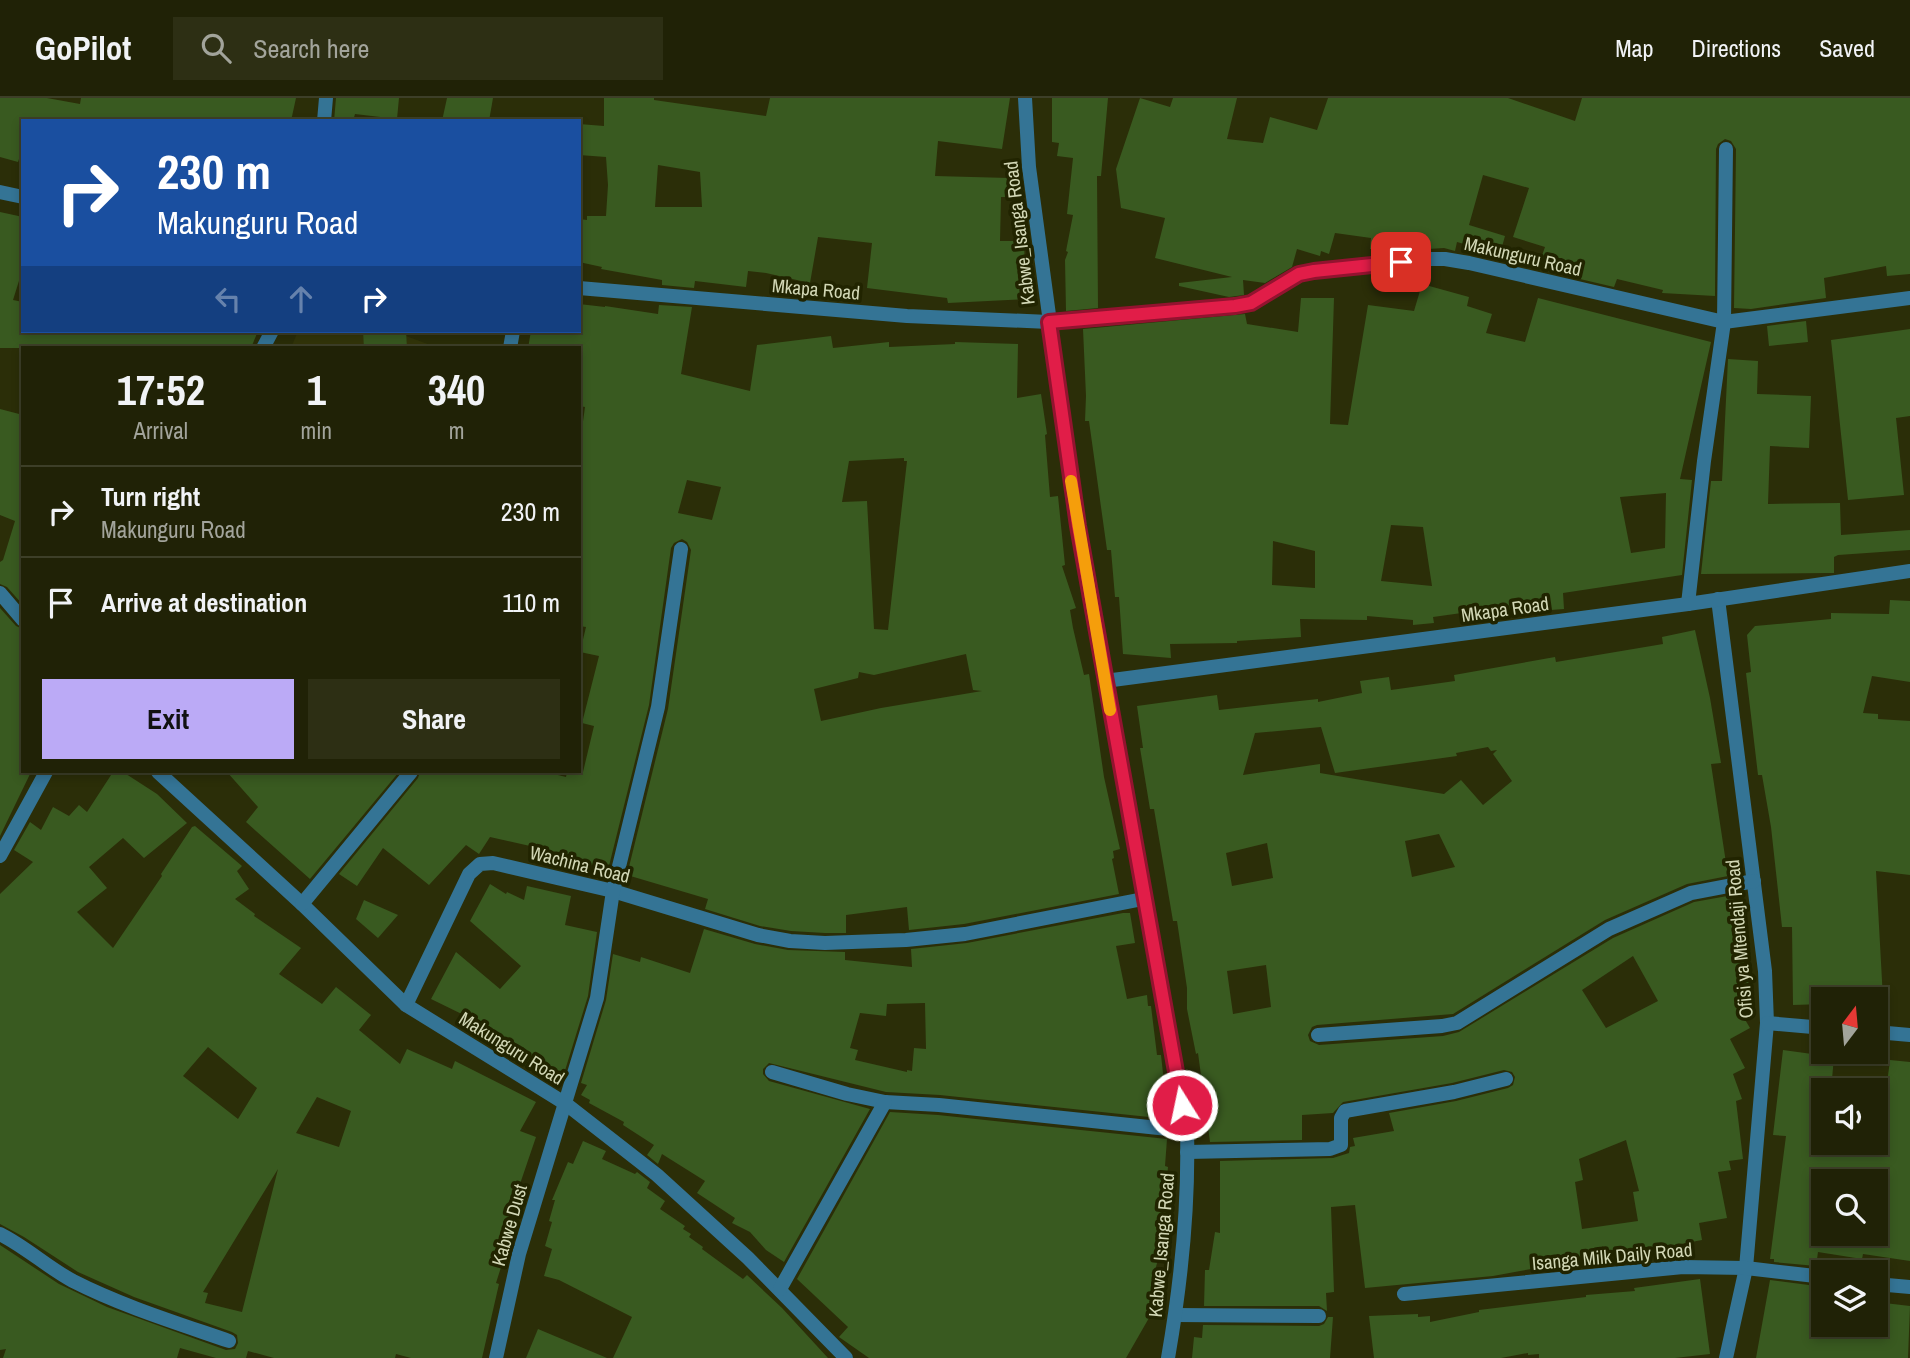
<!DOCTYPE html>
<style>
:root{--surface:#202206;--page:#2d2f14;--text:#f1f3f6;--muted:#a2a49b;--line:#3d3f28;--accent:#bbaaf6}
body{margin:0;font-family:"Archivo Narrow",sans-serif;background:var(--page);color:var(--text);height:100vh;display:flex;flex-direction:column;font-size:26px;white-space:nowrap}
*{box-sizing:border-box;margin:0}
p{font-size:23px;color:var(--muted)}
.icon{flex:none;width:38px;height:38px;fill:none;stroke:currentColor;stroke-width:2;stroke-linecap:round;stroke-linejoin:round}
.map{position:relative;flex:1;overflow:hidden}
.details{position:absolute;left:21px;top:248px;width:560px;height:427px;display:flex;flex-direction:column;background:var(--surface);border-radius:0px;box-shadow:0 4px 10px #0003,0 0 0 2px var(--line)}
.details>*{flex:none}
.hud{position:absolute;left:21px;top:21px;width:560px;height:214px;border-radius:0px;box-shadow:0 4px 10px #0003,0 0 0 2px var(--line);background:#1a4fa0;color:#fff;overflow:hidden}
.needle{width:46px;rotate:16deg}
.controls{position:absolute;left:1811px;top:889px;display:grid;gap:14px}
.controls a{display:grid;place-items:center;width:77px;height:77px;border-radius:0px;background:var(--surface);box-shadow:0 4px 10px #0003,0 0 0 2px var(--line);font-size:35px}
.pin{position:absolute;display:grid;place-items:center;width:60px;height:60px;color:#fff;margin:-30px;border-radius:14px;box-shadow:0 4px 10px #0006}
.me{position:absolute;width:77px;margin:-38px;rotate:350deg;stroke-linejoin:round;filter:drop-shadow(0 0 5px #0008)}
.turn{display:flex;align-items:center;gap:24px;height:147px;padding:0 21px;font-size:32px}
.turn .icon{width:91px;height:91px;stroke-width:2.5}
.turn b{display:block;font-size:49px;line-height:60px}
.lanes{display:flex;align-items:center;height:66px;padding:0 21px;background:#0003;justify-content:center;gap:35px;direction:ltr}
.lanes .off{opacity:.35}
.eta{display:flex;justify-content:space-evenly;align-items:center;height:119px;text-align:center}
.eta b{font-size:42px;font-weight:700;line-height:49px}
.action{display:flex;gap:14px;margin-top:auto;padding:14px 21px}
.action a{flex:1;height:80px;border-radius:0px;background:var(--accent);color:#111;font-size:28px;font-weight:700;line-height:80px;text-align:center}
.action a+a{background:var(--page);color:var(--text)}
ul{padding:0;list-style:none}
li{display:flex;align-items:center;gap:21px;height:91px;padding:0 21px;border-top:2px solid var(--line)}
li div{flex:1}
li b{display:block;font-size:26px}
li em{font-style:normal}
header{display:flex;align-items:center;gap:42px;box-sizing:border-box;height:98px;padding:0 35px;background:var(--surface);border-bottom:2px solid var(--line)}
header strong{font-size:33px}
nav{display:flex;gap:38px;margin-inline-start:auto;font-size:24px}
.search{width:490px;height:63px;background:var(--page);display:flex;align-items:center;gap:18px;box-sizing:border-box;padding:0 24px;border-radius:0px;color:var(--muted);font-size:26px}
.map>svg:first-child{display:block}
.built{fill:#33360a}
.building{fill:#395a20;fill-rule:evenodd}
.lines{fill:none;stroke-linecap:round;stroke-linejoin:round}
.minor{stroke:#347495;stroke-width:14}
.tertiary{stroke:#347495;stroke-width:14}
.route-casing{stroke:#92132f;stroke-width:18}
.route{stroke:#e11d48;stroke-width:12}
.slow{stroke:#f59e0b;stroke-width:12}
.labels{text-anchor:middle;stroke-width:7;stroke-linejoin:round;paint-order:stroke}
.street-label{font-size:19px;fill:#d2d7b5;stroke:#212400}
</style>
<header>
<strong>GoPilot</strong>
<div class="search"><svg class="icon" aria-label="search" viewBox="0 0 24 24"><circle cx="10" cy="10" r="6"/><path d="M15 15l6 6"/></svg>Search here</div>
<nav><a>Map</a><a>Directions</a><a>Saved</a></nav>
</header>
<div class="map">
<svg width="1910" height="1260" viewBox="0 0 1910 1260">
<rect width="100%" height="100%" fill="#2b2e08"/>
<polygon class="built" points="298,233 393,233 438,250 291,250"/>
<g class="building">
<polygon points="0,0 47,0 80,6 81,0 296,0 291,23 23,23 23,49 18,64 0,59"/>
<polygon points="336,0 399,0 397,21 355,16 353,23 334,23"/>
<polygon points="447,0 493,0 489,23 442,23"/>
<path d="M604 0H654V2L766 18 770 0H1010L1002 51 938 43 935 78 1009 80V99H1001L1000 143H1024L1026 201 948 205 947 200 867 190 872 145 818 139 810 185 766 175 748 173 746 189 695 183 694 190 662 187V182L601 171 602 169 579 164V121L587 122V118H606L608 87 606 59 579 57V26L604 28ZM658 67 700 74 702 109H655Z"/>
<polygon points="1052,0 1108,0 1101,78 1097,78 1098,210 1066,213 1065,162 1068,154 1066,153 1073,117 1067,116 1073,60 1057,58 1059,45 1052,44"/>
<polygon points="1140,0 1170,9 1173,0 1237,0 1227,41 1263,45 1270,19 1317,32 1328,0 1508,0 1575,23 1582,0 1910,0 1910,176 1887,178 1886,168 1824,180 1826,200 1751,211 1734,210 1736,51 1731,43 1725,41 1718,46 1716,51 1715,198 1662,195 1663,192 1617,181 1614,189 1546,173 1547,169 1539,166 1545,149 1513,139 1529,90 1483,77 1469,127 1505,138 1500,156 1457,144 1455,153 1444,150 1428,151 1412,147 1412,152 1398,154 1370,151 1371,140 1335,135 1329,156 1321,153 1320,158 1297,151 1292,169 1265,185 1243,182 1244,197 1229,199 1179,188 1179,185 1232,179 1155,160 1165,120 1121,110 1116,71"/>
<polygon points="0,114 23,119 23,170 13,202 23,204 23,233 258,233 251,250 0,250"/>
<path d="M1422 186 1469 199 1467 208 1492 216 1486 235 1525 244 1538 200 1711 244 1680 381 1692 382 1682 477 1563 495 1564 511 1484 517 1483 512 1433 519 1434 525 1413 527V522L1367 518V522L1300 521 1301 539 1237 543V545L1170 546 1171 560 1123 556 1119 499H1115L1111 452H1107L1089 323H1085L1086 298 1083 231 1245 216 1247 226 1298 234 1301 200H1334L1330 326 1348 327 1368 207 1414 213ZM1666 395 1665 450 1631 455 1620 399ZM1391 427 1423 429 1432 488 1381 483ZM1273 443 1315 453V490L1272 487Z"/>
<path d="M579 206 605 209V208L658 216 659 207 692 209 681 276 750 293 757 247 831 238 833 250 889 244V249L955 246V244L1018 246 1017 300 1041 296 1047 336 1045 337 1050 399 1058 398 1065 467 1062 468 1076 510 1070 512 1073 530 1084 577 1089 576 1104 679 1120 751 1113 753 1114 760 1112 761 1119 796 964 826 909 832 907 809 846 817V835H825L791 833 760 828 705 811 708 801 627 777 668 611 691 452 687 444 682 441 674 445 671 450 649 607 608 772 573 762 574 758 490 739 479 756 466 747 429 787 383 750 357 788 339 776 418 680 420 674H546L566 679 567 674H583L594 628 582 625 599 558 580 554 586 529 579 528V352L585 309 579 308V250H528L531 233H579ZM904 360V363H907L888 532 874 531 867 403 842 404 849 363ZM687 382 721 389 712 422 678 415ZM966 556 973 592 982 593 881 610 821 623 814 591 858 580 859 574 874 577Z"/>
<polygon points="1806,223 1808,244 1769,248 1767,228"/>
<polygon points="1910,231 1910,318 1896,320 1904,397 1848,402 1831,242"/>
<polygon points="363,233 406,233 407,250 364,250"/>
<polygon points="1728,261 1758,263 1757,296 1811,298 1809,350 1770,348 1768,406 1840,405 1841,437 1910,432 1910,452 1838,457 1834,459 1834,475 1829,475 1701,476 1711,383 1722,383"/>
<polygon points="0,311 23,317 23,507 7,489 0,486 0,464 3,462 15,423 0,417"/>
<polygon points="1890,502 1910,503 1910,584 1872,578 1863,615 1878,616 1878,621 1910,623 1910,777 1876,773 1883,901 1824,901 1824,906 1793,907 1792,829 1782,829 1771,729 1762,677 1758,677 1746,575 1751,574 1747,537 1755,528 1831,521 1831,515 1889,516"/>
<polygon points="0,510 16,528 23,531 23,674 31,674 0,738"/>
<path d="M1695 532 1710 600 1721 665 1711 666 1728 778 1687 786 1605 822 1453 916 1317 927 1312 929 1308 937 1310 943 1319 947 1443 938 1459 934 1613 840 1694 804 1733 797 1752 906 1737 908 1750 930 1730 941 1745 970 1733 976 1742 1001 1736 1003 1743 1061 1729 1063 1731 1072 1718 1074 1727 1120 1699 1125 1702 1142 1644 1153 1643 1150 1557 1162 1558 1166 1493 1178 1365 1190 1355 1107 1331 1109 1334 1194 1326 1195 1327 1213 1319 1208H1204L1205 1172H1209L1215 1134 1220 1135V1063L1333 1060 1349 1055 1350 1049 1355 1048 1353 1040 1394 1033 1389 1015 1456 1003 1508 990 1513 987 1515 979 1512 974 1504 972 1452 985 1343 1004 1333 1015 1302 1017V1042L1210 1044 1198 955 1196 956 1187 911V890L1177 823H1173L1154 711H1150L1140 650H1143L1137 608 1217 597 1219 612 1318 601V604L1362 595 1360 583 1389 579 1391 592 1455 583 1454 577 1555 559 1556 564 1663 546 1662 539ZM1321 629 1335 675 1457 658 1456 655 1488 649 1491 653 1497 652 1493 656 1512 683 1483 707 1461 682 1444 696 1320 675V666L1243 677 1255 635ZM1439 736 1455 769 1412 779 1405 743ZM1267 745 1273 780 1232 788 1226 755ZM1633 858 1658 903 1606 930 1582 892ZM1266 867 1271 909 1233 916 1227 873ZM1626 1042 1639 1093 1633 1094 1638 1123 1582 1131 1575 1084 1583 1082 1579 1061Z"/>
<path d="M113 674H123L157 696 187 725 144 760 123 740 89 769 107 790 77 814 113 850 162 778 161 776 192 729 195 728 242 768 237 773 249 791 235 801 255 816 254 818 301 850 279 876 322 906 336 889 371 917 359 932 400 966 407 951 452 971 455 963 536 1004 520 1033 536 1039 521 1083 510 1141 496 1185 499 1186 482 1260H411L396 1256 395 1260H274L248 1253 246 1260H216L180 1250 177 1260H3L6 1251 0 1252V1147L59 1186 107 1209 226 1252 235 1251 238 1245 237 1237 232 1234 134 1199 78 1174 24 1139 0 1126V796L33 764 14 752 30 724 41 732 53 709 69 718 79 707 87 714ZM208 949 257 990 238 1021 183 978ZM317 999 351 1013 339 1049 296 1035ZM278 1071 242 1214 205 1205 208 1195 203 1194Z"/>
<polygon points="227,674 399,674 310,781 246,724 258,709"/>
<polygon points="490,786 506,796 507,794 524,802 527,788 571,798 565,827 597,834 588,898 563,979 516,964 495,951 499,939 470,927 472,921 431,901 456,854 500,891 521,868 470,823"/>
<polygon points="364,802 398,817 378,840 356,821"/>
<path d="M1123 815H1130L1135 845 1116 848 1127 901 1147 897 1148 908H1151L1157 957H1161L1168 1021 940 997 886 994 769 965 763 971V976L769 983 870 1011 784 1164 766 1152 750 1134 732 1125 735 1120 697 1095 705 1083 662 1056 658 1066 647 1057 654 1047 623 1027 624 1024 589 1005 590 1002 581 997 587 987 581 985 606 902 613 856 640 864 641 859 690 875 704 831 755 846 788 852 845 854V862L912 869 911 851 967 845ZM925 905 926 951 914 950 912 973 907 972V974L855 962 858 952 850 950 860 915 886 918 887 906Z"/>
<path d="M1783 952 1834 959 1831 992H1824V1045H1876V1023L1882 1024 1890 962 1910 964V1163L1863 1156 1862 1161 1818 1154 1816 1168 1774 1164V1161H1770L1786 1038 1773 1037ZM1824 1083H1883L1878 1136H1820Z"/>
<polygon points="890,1014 938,1017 1167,1041 1165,1068 1168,1069 1165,1100 1168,1101 1162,1132 1165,1133 1154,1177 1159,1179 1154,1195 1161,1199 1126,1260 869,1260 839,1239 848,1229 797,1181"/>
<polygon points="583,1043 606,1053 602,1061 635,1076 637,1074 650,1084 647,1090 665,1103 660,1111 685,1128 683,1131 691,1136 689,1139 703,1149 702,1151 743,1181 747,1177 782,1210 828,1260 613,1260 632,1219 559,1182 544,1178 552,1151 545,1148 552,1124 549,1123 555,1102 552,1102 568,1064 573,1066"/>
<polygon points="1700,1181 1710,1256 1675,1260 1539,1260 1539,1256 1528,1257 1528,1255 1501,1260 1374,1260 1369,1218 1418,1216 1418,1219 1430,1218 1430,1224 1479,1214 1479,1212 1586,1199 1586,1197 1635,1193 1634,1190"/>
<polygon points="1770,1182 1824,1189 1824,1227 1876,1227 1876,1204 1910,1208 1908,1260 1756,1260"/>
<polygon points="1328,1219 1333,1219 1330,1260 1192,1260 1194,1239 1202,1240 1203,1227 1319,1228 1324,1226"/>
<polygon points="538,1231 607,1260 526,1260"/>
</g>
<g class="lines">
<g class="minor">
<polyline points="324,23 326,0"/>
<polyline points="1049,224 1235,208 1251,205 1299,176 1314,173 1418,161 1445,161 1469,165 1724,224 1910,200"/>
<polyline points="263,250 272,233"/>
<polyline points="510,250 513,233"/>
<polyline points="0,495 23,522"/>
<polyline points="1718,501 1765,873 1767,925 1746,1170 1726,1260"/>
<polyline points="1688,506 1704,363 1724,224 1726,51"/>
<polyline points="1105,583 1688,506 1910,473"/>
<polyline points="158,674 302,806 406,907 566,1006 657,1077 748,1160 846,1260"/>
<polyline points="0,758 46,674"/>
<polyline points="302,806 411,674"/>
<polyline points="406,907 469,776 480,766 493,765 613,793 758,837 790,843 825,845 906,842 965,836 1143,801"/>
<polyline points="1767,925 1824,930"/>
<polyline points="1876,934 1910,937"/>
<polyline points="1318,937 1442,928 1457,925 1609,831 1691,795 1754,783"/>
<polyline points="772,974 847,996 885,1004 939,1007 1187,1033"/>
<polyline points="1187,1054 1330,1051 1341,1047 1341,1020 1345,1013 1454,994 1506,981"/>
<path d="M0 1136C26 1149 47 1169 73 1183 122 1208 177 1225 229 1243"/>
<polyline points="1876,1186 1910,1189"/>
<polyline points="780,1191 885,1004"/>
<polyline points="1404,1196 1683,1169 1746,1170 1824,1179"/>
<polyline points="1176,1217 1319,1218"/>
<polyline points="496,1260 519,1156 597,900 613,793 658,609 681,451"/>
</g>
<g class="tertiary">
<path d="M1025 0 1029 69 1074 402 1187 1033C1189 1109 1181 1185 1168 1260"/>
<polyline points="0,94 23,99"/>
<polyline points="579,190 907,218 1049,224"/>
</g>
</g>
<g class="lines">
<g class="route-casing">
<polyline id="route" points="1182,1007 1078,428 1049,224 1235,208 1251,205 1299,176 1314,173 1401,164"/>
</g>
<use href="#route" class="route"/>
<polyline class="slow" points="1071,383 1110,612"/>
</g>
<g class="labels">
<g class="street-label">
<text transform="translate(1019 135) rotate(-97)" y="7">Kabwe_Isanga Road</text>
<text transform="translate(1523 158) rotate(13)" y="7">Makunguru Road</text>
<text transform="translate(816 191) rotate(5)" y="7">Mkapa Road</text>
<text transform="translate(1505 511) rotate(-8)" y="7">Mkapa Road</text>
<text transform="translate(580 766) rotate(14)" y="7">Wachina Road</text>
<text transform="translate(1739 841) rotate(-95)" y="7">Ofisi ya Mtendaji Road</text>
<text transform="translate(512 950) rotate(32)" y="7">Makunguru Road</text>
<text transform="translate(509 1127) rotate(-74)" y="7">Kabwe Dust</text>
<text transform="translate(1161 1147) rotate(-85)" y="7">Kabwe_Isanga Road</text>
<text transform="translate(1612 1158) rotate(-5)" y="7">Isanga Milk Daily Road</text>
</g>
</g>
</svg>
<div class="controls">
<a><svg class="needle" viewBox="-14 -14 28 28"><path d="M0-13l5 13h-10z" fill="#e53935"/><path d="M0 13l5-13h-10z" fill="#a2a49b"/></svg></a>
<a><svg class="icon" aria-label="sound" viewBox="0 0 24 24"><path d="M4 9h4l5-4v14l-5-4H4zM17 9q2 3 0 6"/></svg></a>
<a><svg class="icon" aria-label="search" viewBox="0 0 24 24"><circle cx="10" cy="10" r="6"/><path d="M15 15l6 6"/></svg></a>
<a><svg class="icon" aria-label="layers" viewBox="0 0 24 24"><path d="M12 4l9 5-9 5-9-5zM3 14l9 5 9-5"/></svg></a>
</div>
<div class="pin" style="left:1401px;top:164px;background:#d93025"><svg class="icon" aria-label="arrive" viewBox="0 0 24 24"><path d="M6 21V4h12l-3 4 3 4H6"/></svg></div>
<svg class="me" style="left:1182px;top:1007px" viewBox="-20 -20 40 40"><circle r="17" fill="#e11d48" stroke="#fff" stroke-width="3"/><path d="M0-11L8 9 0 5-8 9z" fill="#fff"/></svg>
<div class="hud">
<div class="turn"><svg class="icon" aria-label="right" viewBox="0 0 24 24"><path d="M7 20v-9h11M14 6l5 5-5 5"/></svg><div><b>230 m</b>Makunguru Road</div></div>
<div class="lanes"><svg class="icon off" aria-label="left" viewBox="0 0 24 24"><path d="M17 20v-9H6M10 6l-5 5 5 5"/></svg><svg class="icon off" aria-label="ahead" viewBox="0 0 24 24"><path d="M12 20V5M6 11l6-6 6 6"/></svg><svg class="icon" aria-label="right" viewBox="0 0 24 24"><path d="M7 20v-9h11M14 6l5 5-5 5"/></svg></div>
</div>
<section class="details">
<div class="eta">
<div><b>17:52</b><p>Arrival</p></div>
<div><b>1</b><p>min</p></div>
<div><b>340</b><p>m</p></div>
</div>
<ul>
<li><svg class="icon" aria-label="right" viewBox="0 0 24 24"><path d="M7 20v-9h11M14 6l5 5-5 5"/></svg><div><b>Turn right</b><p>Makunguru Road</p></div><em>230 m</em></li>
<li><svg class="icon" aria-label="arrive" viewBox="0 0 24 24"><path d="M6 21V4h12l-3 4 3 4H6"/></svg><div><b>Arrive at destination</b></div><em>110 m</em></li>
</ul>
<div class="action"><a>Exit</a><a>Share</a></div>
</section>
</div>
